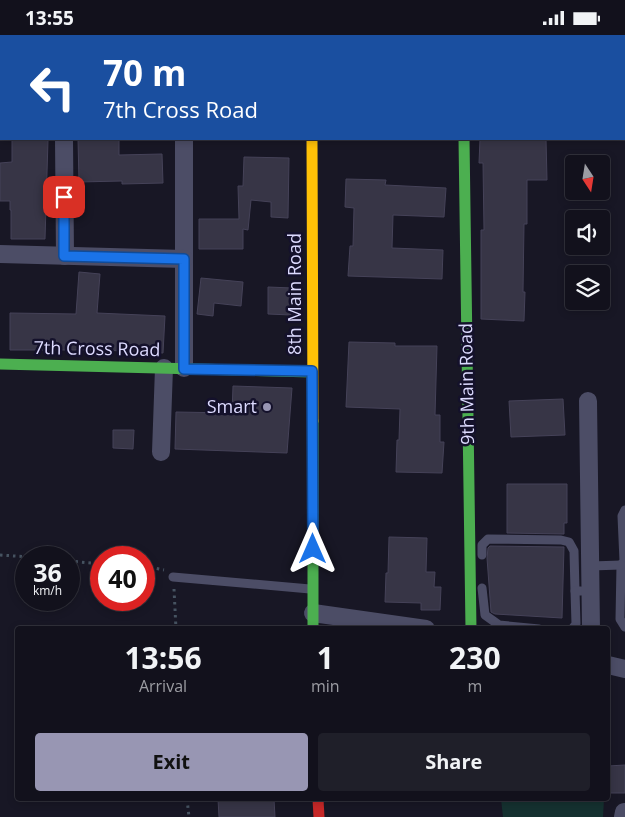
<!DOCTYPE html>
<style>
:root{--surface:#12111c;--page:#1f1f29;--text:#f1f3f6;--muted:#9c9da3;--line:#31313b;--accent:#9896b3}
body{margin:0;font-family:"Open Sans",sans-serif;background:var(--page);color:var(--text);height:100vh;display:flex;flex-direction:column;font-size:19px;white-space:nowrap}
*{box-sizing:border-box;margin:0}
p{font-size:16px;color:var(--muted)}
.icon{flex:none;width:28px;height:28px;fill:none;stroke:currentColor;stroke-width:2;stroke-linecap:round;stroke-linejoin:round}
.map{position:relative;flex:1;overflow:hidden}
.side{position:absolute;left:15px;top:591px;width:595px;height:175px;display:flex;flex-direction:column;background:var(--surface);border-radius:5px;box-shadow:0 2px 8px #0003,0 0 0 1px var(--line)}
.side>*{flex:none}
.top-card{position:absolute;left:0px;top:0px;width:625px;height:105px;box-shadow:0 2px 8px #0003,0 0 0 1px var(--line);background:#1a4fa0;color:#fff;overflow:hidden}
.needle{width:32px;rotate:168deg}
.tools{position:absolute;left:565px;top:120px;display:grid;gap:10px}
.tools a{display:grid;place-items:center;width:45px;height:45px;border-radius:5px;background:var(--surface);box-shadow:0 2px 8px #0003,0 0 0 1px var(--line);font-size:25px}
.speed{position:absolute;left:15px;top:511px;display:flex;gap:10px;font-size:25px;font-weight:700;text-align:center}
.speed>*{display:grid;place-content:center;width:65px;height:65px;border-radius:50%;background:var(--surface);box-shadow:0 2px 8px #0003,0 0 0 1px var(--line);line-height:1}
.speed small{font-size:12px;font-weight:400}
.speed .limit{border:8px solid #d22;background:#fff;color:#111}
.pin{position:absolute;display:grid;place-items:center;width:42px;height:42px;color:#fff;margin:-21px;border-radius:10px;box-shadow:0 2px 8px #0006}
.me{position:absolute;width:55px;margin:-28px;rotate:0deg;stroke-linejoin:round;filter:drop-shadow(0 0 4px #0008)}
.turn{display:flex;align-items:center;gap:18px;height:105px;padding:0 20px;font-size:22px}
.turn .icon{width:65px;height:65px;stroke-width:2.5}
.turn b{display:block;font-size:35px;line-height:42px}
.eta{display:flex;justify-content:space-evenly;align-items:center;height:85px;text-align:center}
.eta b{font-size:30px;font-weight:700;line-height:35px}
.action{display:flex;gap:10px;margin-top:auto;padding:10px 20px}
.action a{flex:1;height:58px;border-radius:5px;background:var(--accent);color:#111;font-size:20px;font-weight:700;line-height:58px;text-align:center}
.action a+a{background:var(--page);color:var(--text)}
.status{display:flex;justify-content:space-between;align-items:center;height:35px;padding:0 25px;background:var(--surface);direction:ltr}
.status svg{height:14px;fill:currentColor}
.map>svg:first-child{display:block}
.green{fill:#153130}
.building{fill:#373546;stroke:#454258}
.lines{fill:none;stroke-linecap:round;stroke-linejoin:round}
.path{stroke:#465361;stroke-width:3;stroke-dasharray:2.5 4;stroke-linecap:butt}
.lane{stroke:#4c4d66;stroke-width:9}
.street{stroke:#4c4d66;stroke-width:18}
.fast{stroke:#4caf50;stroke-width:11}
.slow{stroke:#ffc107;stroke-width:11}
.jam{stroke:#c62828;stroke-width:11}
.route-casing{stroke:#114b97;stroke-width:12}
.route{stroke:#1a73e8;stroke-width:9}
.poi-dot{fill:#9896b3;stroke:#14112b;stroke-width:2}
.labels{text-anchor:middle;stroke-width:5;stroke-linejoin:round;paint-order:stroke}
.street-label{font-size:18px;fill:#dddbff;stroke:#14112b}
.poi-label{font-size:18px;fill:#dddbff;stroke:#14112b;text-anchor:end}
</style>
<div class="status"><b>13:55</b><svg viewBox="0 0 49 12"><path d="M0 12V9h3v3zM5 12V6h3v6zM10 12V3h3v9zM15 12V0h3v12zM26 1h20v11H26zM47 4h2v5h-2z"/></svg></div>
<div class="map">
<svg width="625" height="782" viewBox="0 0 625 782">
<rect width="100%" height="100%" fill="#181725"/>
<polygon class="green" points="501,764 604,764 603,782 503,782"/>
<g class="building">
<polygon points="78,104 119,104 119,120 162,119 163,148 122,149 122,146 79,147"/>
<polygon points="480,104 546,104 547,145 527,145 527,189 524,189 523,257 525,257 524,286 481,284 481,195 484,195 483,128 479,128"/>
<polygon points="12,105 48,105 45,204 11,204 11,175 10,175 10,166 0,166 0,128 12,127"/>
<polygon points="244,122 289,123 288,183 271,182 271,167 251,165 248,195 243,194 243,214 199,214 199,184 239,184 238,151 243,151"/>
<polygon points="346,144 386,145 385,150 446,153 444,182 393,180 392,213 443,215 442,244 348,241 350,211 353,211 354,173 345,172"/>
<polygon points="79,237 100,239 97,278 165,281 163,318 102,315 10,315 10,278 76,279"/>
<polygon points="201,243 243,247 241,271 214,268 213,281 197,279"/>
<polygon points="268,252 292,253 291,280 268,279"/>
<polygon points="349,307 395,308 395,311 437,311 435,380 440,380 440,407 444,407 442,438 396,437 397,405 399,405 400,374 346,372"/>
<polygon points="233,351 292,353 287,418 175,414 176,377 232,378"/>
<polygon points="563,364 565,400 511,402 509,366"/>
<polygon points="113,395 134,395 133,414 113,413"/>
<polygon points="507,449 567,449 567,488 564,488 564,499 507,498"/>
<polygon points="389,502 427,503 426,537 435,537 434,552 441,552 440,575 421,575 421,568 385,567 386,538 388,538"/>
<polygon points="490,511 564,512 562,583 495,579 491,577 487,523 488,513"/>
<polygon points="625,730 625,758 609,758 608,731"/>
<polygon points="218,764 274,764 275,782 219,782"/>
</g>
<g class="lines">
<g class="path">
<polyline points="0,520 29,522"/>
<polyline points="69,526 101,529"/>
<polyline points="144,531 164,535"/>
<polyline points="174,554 176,594"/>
<polyline points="187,764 189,782"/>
</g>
<g class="lane">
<polyline points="625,475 622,481 624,526 621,530 620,584 625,592"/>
<polyline points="482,520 482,510 488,504 561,505 569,507 574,516 575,556"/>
<polyline points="591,531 621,530"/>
<polyline points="173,542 310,554"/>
<polyline points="482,553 485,580 499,590 539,594"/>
<polyline points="572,594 576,589 575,556 581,556"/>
</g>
<g class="street">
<polyline points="64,0 64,1"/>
<polyline points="183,0 183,1"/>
<polyline points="558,0 558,1"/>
<polyline points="624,13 625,13"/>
<polyline points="64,104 65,221"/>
<polyline points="184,104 184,333"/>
<polyline points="0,219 184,224"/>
<polyline points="588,366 591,594"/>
<polyline points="161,417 164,333"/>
<polyline points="313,578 426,594"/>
<polyline points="608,630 625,634"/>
<polyline points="623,782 624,777 625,778"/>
</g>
<g class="fast">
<polyline points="312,0 312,1"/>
<polyline points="464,104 471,594"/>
<polyline points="0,329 312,337"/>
<polyline points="313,386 313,594"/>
</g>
<polyline class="slow" points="312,104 313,386"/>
<polyline class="jam" points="318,764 319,782"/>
</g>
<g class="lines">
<g class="route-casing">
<polyline id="route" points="64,162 64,221 184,224 184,334 312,336 313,514"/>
</g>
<use href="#route" class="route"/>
</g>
<circle class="poi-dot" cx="267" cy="372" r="5"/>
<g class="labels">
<g class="street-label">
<text transform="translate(295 259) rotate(-90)" y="6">8th Main Road</text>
<text transform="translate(97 314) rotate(1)" y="6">7th Cross Road</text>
<text transform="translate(467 349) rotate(-91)" y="6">9th Main Road</text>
</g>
<g class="poi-label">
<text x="257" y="378">Smart</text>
</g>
</g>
</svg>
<div class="tools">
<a><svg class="needle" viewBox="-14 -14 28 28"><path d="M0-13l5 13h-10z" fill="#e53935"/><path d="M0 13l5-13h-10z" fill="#9c9da3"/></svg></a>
<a><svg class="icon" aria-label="sound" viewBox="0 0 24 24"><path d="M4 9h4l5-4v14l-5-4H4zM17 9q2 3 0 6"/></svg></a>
<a><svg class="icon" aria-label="layers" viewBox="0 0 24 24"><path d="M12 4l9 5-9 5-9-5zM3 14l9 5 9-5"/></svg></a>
</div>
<div class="speed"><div>36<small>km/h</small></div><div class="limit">40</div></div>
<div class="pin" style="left:64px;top:162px;background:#d93025"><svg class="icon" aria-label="arrive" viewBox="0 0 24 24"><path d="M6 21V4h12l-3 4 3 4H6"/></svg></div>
<svg class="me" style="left:313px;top:514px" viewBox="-20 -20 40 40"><path d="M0-17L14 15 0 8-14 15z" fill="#1a73e8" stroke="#fff" stroke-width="4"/></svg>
<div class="top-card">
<div class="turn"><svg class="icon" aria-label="left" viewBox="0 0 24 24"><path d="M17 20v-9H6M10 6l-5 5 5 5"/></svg><div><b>70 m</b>7th Cross Road</div></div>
</div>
<section class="side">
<div class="eta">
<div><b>13:56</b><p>Arrival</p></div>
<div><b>1</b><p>min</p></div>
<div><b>230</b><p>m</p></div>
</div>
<div class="action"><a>Exit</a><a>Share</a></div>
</section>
</div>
